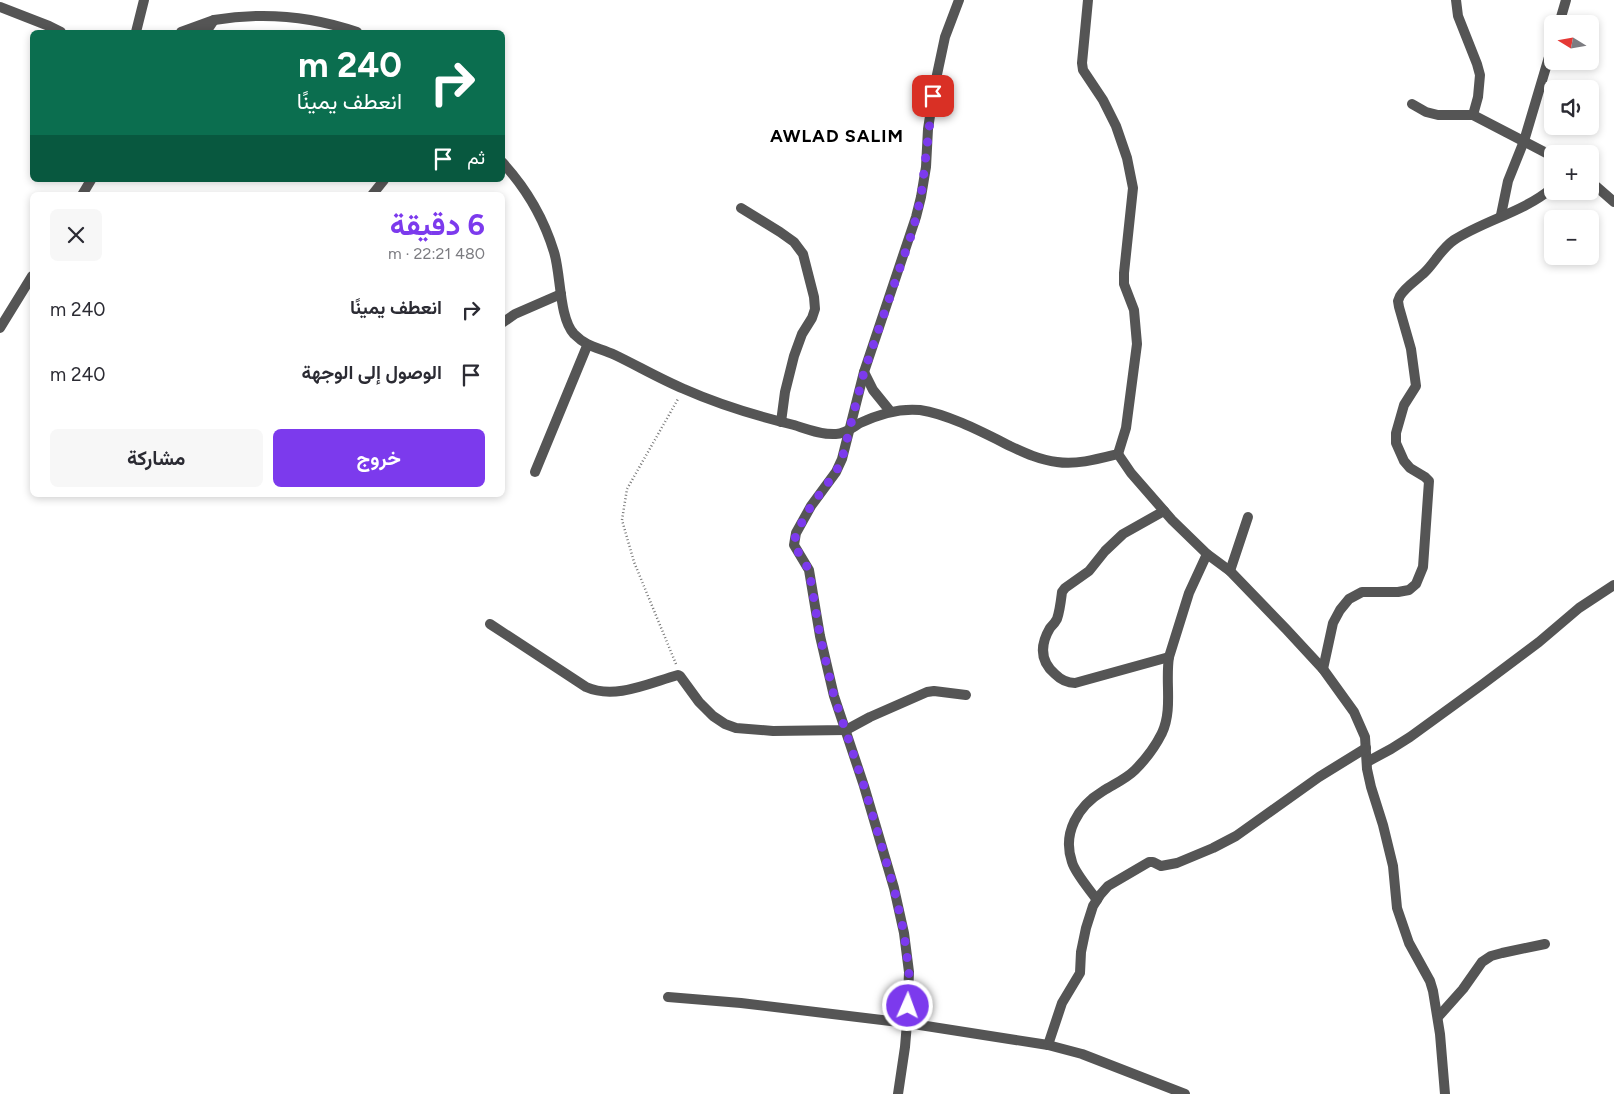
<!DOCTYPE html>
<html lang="ar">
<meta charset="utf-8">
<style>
:root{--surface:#fff;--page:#f7f7f7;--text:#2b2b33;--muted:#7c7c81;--accent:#7c3aed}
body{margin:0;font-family:Figtree,Vazirmatn,sans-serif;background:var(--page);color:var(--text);direction:rtl;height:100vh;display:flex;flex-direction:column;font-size:19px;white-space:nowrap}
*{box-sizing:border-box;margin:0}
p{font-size:16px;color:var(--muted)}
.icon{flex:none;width:28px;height:28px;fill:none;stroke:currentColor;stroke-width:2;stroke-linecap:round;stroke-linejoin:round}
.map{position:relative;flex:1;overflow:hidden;direction:ltr}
.panel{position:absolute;left:30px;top:192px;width:475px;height:305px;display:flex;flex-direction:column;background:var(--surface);border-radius:8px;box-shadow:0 2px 8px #0003;direction:rtl}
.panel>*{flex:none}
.banner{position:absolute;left:30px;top:30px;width:475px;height:152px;border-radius:8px;box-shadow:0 2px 8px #0003;direction:rtl;background:#0b6e4f;color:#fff;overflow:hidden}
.needle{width:32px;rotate:281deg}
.fabs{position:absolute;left:1544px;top:15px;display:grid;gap:10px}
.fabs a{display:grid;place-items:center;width:55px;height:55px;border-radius:8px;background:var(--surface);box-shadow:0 2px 8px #0003;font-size:25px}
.pin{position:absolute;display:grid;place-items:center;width:42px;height:42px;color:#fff;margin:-21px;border-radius:10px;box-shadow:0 2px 8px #0006}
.me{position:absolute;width:55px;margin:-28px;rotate:2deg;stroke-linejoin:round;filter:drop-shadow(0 0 4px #0008)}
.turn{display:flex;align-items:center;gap:18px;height:105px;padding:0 20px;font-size:22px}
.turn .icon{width:65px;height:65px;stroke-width:2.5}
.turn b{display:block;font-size:35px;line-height:42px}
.then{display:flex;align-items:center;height:48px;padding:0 20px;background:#0003;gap:10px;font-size:19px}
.round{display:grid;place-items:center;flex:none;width:52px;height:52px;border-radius:8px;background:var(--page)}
.overview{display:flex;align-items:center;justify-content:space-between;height:85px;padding:0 20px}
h1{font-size:30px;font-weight:700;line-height:38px;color:var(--accent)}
.primary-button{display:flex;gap:10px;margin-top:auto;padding:10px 20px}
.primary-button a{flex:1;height:58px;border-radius:8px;background:var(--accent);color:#fff;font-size:20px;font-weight:700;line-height:58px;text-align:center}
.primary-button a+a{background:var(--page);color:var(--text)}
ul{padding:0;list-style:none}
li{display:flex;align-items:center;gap:15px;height:65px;padding:0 20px}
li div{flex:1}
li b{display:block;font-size:19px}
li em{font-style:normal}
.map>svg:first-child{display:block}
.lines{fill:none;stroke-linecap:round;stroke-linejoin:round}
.path{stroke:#777;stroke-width:2.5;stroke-dasharray:1 2.5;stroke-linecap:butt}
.minor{stroke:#555;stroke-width:10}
.route{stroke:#7c3aed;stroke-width:9;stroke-dasharray:0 16.2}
.labels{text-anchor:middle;stroke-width:5;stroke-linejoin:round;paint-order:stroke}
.district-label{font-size:18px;font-weight:bold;letter-spacing:1px;fill:#000;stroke:#fff}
</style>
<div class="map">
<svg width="1614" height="1094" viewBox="0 0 1614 1094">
<rect width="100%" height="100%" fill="#fff"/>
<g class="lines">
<polyline class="path" points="676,664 634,562 622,520 627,489 678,399"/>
<g class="minor">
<polyline points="1088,0 1082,63 1083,70 1103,100 1116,126 1127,158 1133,188 1124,273 1124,284 1134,310 1137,344 1126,428 1118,454"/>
<polyline points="1456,0 1458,16 1477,64 1480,75 1478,97 1473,115"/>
<polyline points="0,7 49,26 61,32"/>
<path d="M214 20C262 12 311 16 357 32"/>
<polyline points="1559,24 1566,0"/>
<polyline points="136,32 144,0"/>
<polyline points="181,32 214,20 206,32"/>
<polyline points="1412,104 1426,112 1438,115 1473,115 1552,156"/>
<path d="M502 162C526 188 544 219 554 252 561 274 559 318 574 334 588 348 598 347 615 355 638 366 660 379 684 389 720 405 757 416 794 425 807 429 822 435 836 434 845 434 853 427 860 423 879 414 899 408 920 410 948 414 984 433 1010 446 1025 453 1040 460 1057 462 1077 465 1098 459 1118 454"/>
<polyline points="1590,181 1614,202"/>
<polyline points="82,195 91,180"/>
<polyline points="372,195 384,180"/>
<polyline points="741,208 780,232 794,242 803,254 814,297 815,309 812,318 802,334 794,356 785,392 781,422"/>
<polyline points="1501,215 1508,181 1524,141 1552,47"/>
<polyline points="502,323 515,314 561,294"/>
<polyline points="0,328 32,276"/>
<polyline points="864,372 873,390 890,411"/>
<polyline points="1118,454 1131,473 1172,520 1207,554 1230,571 1286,629 1323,669 1354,712 1365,737 1367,769 1371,787 1383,825 1393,866 1397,908 1409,943 1430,981 1433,991 1440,1034 1445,1094"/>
<polyline points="535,472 587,346"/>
<path d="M1164 511 1123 534 1105 551 1089 571 1065 588 1062 592C1061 600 1060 610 1057 619 1055 623 1053 625 1050 628 1040 645 1040 661 1055 674 1061 680 1067 683 1075 683L1169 657"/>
<polyline points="1230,571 1248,517"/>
<path d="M490 624 586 687C615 700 649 683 678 675L680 676 699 702 713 716 725 724 736 728 773 731 846 730 870 717 927 692 934 691 966 695"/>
<path d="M1323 669 1333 623 1340 610 1349 599 1362 592H1398L1409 590 1416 584 1423 567 1429 481 1425 477 1410 468 1404 461 1396 443V433L1404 405 1416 386 1411 349 1399 307 1398 301 1400 296C1406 286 1417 280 1425 272 1435 262 1442 248 1454 240 1485 220 1524 212 1552 188"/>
<polyline points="1367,762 1391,749 1410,737 1483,684 1539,642 1579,608 1614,585"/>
<path d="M1097 900C1090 890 1075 873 1072 862 1062 833 1078 806 1103 791 1114 784 1126 779 1135 770 1145 760 1156 745 1162 733 1173 709 1165 682 1169 657L1189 593 1207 554"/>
<polyline points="668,997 741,1003 907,1023 1048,1045 1082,1054 1185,1094"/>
<polyline points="1438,1017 1463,989 1482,962 1491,956 1502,953 1545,944"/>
<polyline points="1048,1045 1062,1003 1080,973 1081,952 1086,928 1093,906 1100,895 1108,886 1149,862 1153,862 1161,866 1177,863 1213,848 1236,836 1319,777 1366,748"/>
<polyline points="898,1094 905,1047 907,1023 909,972 904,933 894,888 864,786 834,696 820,636 809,570 794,545 796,533 811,506 836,472 842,459 864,372 916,217 921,197 926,167 928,129 935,84 945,37 959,0"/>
</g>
</g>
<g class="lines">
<polyline class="route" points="908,1006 909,972 904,933 894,888 864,786 834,696 820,636 809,570 794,545 796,533 811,506 836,472 842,459 864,372 913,230 921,197 933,96"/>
</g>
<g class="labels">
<g class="district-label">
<text x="837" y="142">AWLAD SALIM</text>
</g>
</g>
</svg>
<div class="fabs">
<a><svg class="needle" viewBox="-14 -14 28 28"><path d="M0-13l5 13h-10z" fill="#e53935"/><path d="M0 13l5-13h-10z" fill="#7c7c81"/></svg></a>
<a><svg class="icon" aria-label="sound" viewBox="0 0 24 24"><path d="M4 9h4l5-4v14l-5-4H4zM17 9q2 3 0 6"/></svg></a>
<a>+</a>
<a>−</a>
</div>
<div class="pin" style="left:933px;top:96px;background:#d93025"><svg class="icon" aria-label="arrive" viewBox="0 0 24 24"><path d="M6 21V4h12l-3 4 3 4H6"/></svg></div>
<svg class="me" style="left:908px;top:1006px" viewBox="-20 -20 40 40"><circle r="17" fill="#7c3aed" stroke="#fff" stroke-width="3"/><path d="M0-11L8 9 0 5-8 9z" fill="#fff"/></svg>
<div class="banner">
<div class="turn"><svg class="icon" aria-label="right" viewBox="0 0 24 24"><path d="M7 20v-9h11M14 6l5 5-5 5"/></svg><div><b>240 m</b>انعطف يمينًا</div></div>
<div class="then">ثم<svg class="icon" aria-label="arrive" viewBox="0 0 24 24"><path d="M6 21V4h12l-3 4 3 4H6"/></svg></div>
</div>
<section class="panel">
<div class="overview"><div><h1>6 دقيقة</h1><p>480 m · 22:21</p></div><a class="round"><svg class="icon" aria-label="close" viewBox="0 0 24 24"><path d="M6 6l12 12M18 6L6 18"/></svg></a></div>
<ul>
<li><svg class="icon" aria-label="right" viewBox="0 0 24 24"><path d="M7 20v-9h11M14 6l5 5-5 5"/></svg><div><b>انعطف يمينًا</b></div><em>240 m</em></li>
<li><svg class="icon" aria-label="arrive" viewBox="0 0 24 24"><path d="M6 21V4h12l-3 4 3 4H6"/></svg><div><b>الوصول إلى الوجهة</b></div><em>240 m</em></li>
</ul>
<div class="primary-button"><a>خروج</a><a>مشاركة</a></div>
</section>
</div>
